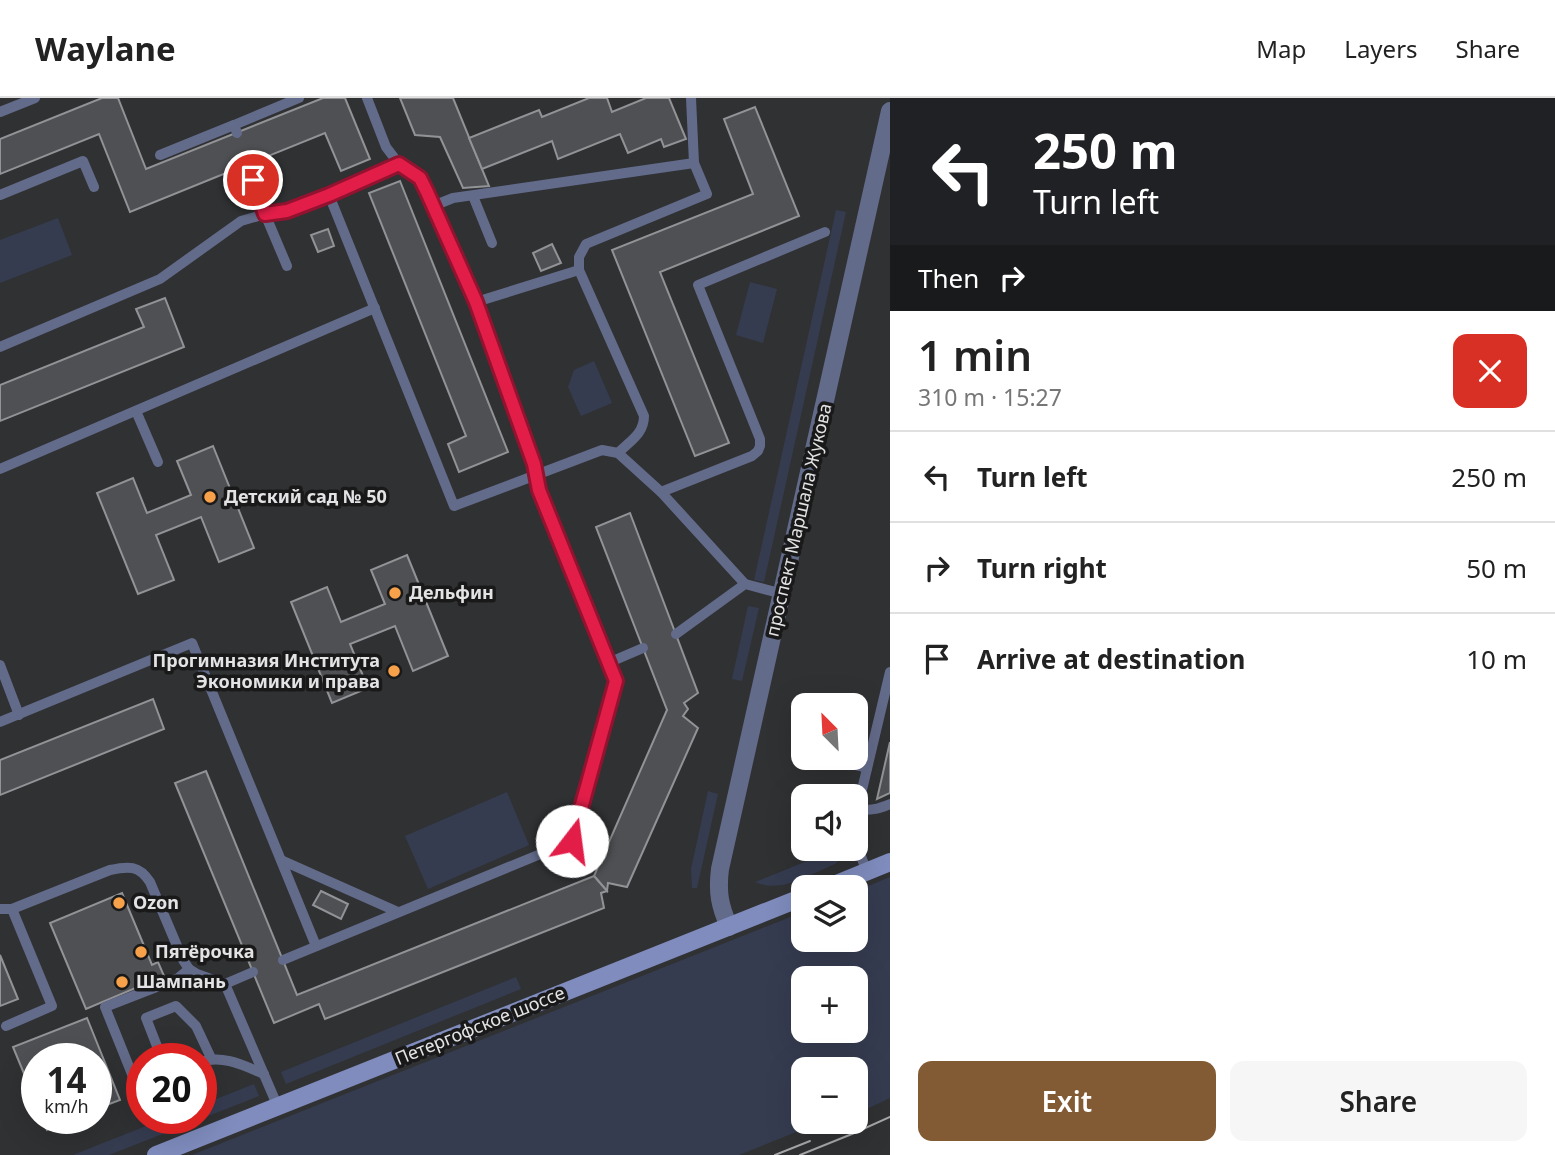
<!DOCTYPE html>
<meta charset="utf-8">
<style>
:root{--surface:#fff;--page:#f6f6f6;--text:#222;--muted:#767676;--line:#e0e0e0;--accent:#825b34}
body{margin:0;font-family:"Noto Sans",sans-serif;background:var(--page);color:var(--text);height:100vh;display:flex;flex-direction:column;font-size:26px;white-space:nowrap}
*{box-sizing:border-box;margin:0}
p{font-size:23px;color:var(--muted)}
.icon{flex:none;width:38px;height:38px;fill:none;stroke:currentColor;stroke-width:2;stroke-linecap:round;stroke-linejoin:round}
.map{position:relative;flex:1;overflow:hidden}
.sheet{display:flex;flex-direction:column;background:var(--surface);width:665px}
.sheet>*{flex:none}
.guide{background:#202124;color:#fff;overflow:hidden}
.needle{width:46px;rotate:336deg}
.tools{position:absolute;left:791px;top:595px;display:grid;gap:14px}
.tools a{display:grid;place-items:center;width:77px;height:77px;border-radius:14px;background:var(--surface);box-shadow:0 7px 28px #0002;font-size:35px}
.speed{position:absolute;left:21px;top:945px;display:flex;gap:14px;font-size:35px;font-weight:700;text-align:center}
.speed>*{display:grid;place-content:center;width:91px;height:91px;border-radius:50%;background:var(--surface);box-shadow:0 7px 28px #0002;line-height:1}
.speed small{font-size:18px;font-weight:400}
.speed .limit{border:10px solid #d22;background:#fff;color:#111}
.pin{position:absolute;display:grid;place-items:center;width:60px;height:60px;color:#fff;margin:-30px;border:4px solid #fff;border-radius:50%;box-shadow:0 2px 7px #0007}
.me{position:absolute;width:77px;margin:-38px;rotate:15deg;stroke-linejoin:round;filter:drop-shadow(0 0 5px #0008)}
.turn{display:flex;align-items:center;gap:24px;height:147px;padding:0 28px;font-size:32px}
.turn .icon{width:91px;height:91px;stroke-width:2.5}
.turn b{display:block;font-size:49px;line-height:60px}
.then{display:flex;align-items:center;height:66px;padding:0 28px;background:#0003;gap:14px;font-size:26px}
.round{display:grid;place-items:center;flex:none;width:74px;height:74px;border-radius:14px;background:var(--page)}
.summary{display:flex;align-items:center;justify-content:space-between;height:119px;padding:0 28px}
h1{font-size:42px;font-weight:600;line-height:52px}
.button{display:flex;gap:14px;margin-top:auto;padding:14px 28px}
.button a{flex:1;height:80px;border-radius:14px;background:var(--accent);color:#fff;font-size:28px;font-weight:600;line-height:80px;text-align:center}
.button a+a{background:var(--page);color:var(--text)}
ul{padding:0;list-style:none}
li{display:flex;align-items:center;gap:21px;height:91px;padding:0 28px;border-top:2px solid var(--line)}
li div{flex:1}
li b{display:block;font-size:26px}
li em{font-style:normal}
header{display:flex;align-items:center;gap:42px;box-sizing:border-box;height:98px;padding:0 35px;background:var(--surface);border-bottom:2px solid var(--line)}
header strong{font-size:33px}
nav{display:flex;gap:38px;margin-inline-start:auto;font-size:24px}
main{display:flex;flex:1;min-height:0}
.map>svg:first-child{display:block}
.green{fill:#363c50;fill-rule:evenodd}
.building{fill:#4f5053;stroke:#929396;stroke-width:2}
.lines{fill:none;stroke-linecap:round;stroke-linejoin:round}
.lane{stroke:#636b8a;stroke-width:10}
.street{stroke:#636b8a;stroke-width:18}
.secondary{stroke:#7f8cbd;stroke-width:18}
.tram{stroke:#a7a7a9;stroke-width:2}
.route-casing{stroke:#92132f;stroke-width:18}
.route{stroke:#e11d48;stroke-width:12}
.poi-dot{fill:#f7a14a;stroke:#19191a;stroke-width:2.5}
.labels{text-anchor:middle;stroke-width:7;stroke-linejoin:round;paint-order:stroke}
.poi-label{font-size:18px;font-weight:bold;fill:#e3e3e5;stroke:#19191a;text-anchor:start}
.street-label{font-size:18px;fill:#e3e3e5;stroke:#19191a}
</style>
<header>
<strong>Waylane</strong>
<nav><a>Map</a><a>Layers</a><a>Share</a></nav>
</header>
<main>
<div class="map">
<svg width="890" height="1057" viewBox="0 0 890 1057">
<rect width="100%" height="100%" fill="#303133"/>
<g class="green">
<polygon points="836,112 846,114 764,484 754,482"/>
<polygon points="58,120 72,157 0,185 0,142"/>
<polygon points="750,184 777,191 763,245 736,237"/>
<polygon points="594,263 612,305 581,318 568,289 574,272"/>
<polygon points="748,508 759,510 742,583 732,581"/>
<polygon points="708,693 718,696 697,790 692,790 691,771"/>
<polygon points="507,694 529,747 428,791 405,738"/>
<path d="M837 751H844L840 761 835 766C810 776 782 796 755 784Z"/>
<path d="M890 779V1000L856 1016V971H803V1024H821L739 1057H192L803 814V842H856V793ZM803 880H856V933H803Z"/>
<polygon points="516,879 521,891 286,986 281,974"/>
<polygon points="254,986 259,998 109,1057 73,1057 166,1020 201,1020 201,1007"/>
</g>
<g class="building">
<polygon points="102,0 118,0 146,71 323,0 345,0 370,61 341,73 325,35 130,114 99,36 0,76 0,41"/>
<polygon points="400,0 453,0 489,88 463,90 440,39 415,37"/>
<polygon points="589,0 607,0 612,14 646,0 669,0 686,41 664,49 661,41 628,55 620,36 558,61 552,43 482,71 469,40 539,12 542,19"/>
<polygon points="755,9 799,118 660,174 729,345 695,358 612,152 753,96 724,21"/>
<polygon points="400,83 508,354 459,374 448,346 466,338 369,95"/>
<polygon points="328,131 334,148 318,154 311,137"/>
<polygon points="552,146 561,165 541,173 533,155"/>
<polygon points="165,200 184,249 0,323 0,287 144,229 136,211"/>
<polygon points="213,348 254,450 219,464 201,419 156,437 174,482 138,496 97,395 133,380 147,415 191,397 177,363"/>
<polygon points="630,415 698,595 684,605 688,611 683,618 698,630 627,789 608,785 607,793 594,778 667,612 596,429"/>
<polygon points="407,457 448,558 413,573 395,528 350,546 368,590 332,605 291,504 327,489 341,524 385,506 371,472"/>
<polygon points="153,601 164,631 0,697 0,662"/>
<polygon points="890,644 890,695 877,701"/>
<polygon points="206,673 297,897 594,778 607,793 601,795 604,810 325,921 319,906 274,925 175,685"/>
<polygon points="321,793 348,806 341,821 313,807"/>
<polygon points="122,795 152,867 158,864 164,878 86,911 50,825"/>
<polygon points="0,857 18,901 0,908"/>
<polygon points="87,920 120,1002 96,1011 96,961 37,961 37,1007 13,949"/>
<polygon points="42,1020 75,1020 47,1032"/>
</g>
<g class="lines">
<g class="lane">
<polyline points="367,0 386,49 399,66 420,80 433,108 476,204 534,366 536,377 602,352 618,355 661,394 745,486"/>
<polyline points="0,14 35,0"/>
<polyline points="234,27 299,0"/>
<polyline points="160,57 234,27 237,35"/>
<polyline points="0,97 83,63 94,89"/>
<polyline points="473,98 492,145"/>
<polyline points="433,108 453,100 694,65 691,0"/>
<polyline points="287,168 265,116 287,113 329,97 399,66"/>
<polyline points="476,204 579,172"/>
<polyline points="0,249 160,181 241,123 265,116 248,66"/>
<polyline points="136,313 158,364"/>
<path d="M618 355C630 343 644 336 644 318L579 172V159L586 146 707 96 694 65"/>
<polyline points="0,371 375,210"/>
<polyline points="661,394 752,358 758,353 760,348 760,341 698,187 825,134"/>
<polyline points="676,536 745,486 783,496"/>
<polyline points="608,565 643,550"/>
<polyline points="0,567 19,617"/>
<polyline points="0,624 192,545 316,848"/>
<polyline points="797,653 803,654"/>
<polyline points="828,660 867,670"/>
<path d="M857 711C870 713 878 711 890 706"/>
<polyline points="856,717 890,574"/>
<polyline points="856,745 867,774"/>
<polyline points="281,762 398,814"/>
<path d="M0 811H12L110 772C128 768 139 767 150 784L183 862 189 871 197 876 225 886 278 1009"/>
<polyline points="283,862 572,743 616,583 539,392 536,377 454,408 329,97"/>
<polyline points="225,886 253,874"/>
<polyline points="6,928 52,908 12,811"/>
<polyline points="162,961 146,920 176,908 196,928 211,960"/>
<path d="M201 964C222 956 245 968 264 976"/>
<polyline points="142,1001 105,909 177,881 189,871"/>
</g>
<path class="street" d="M729 829C720 808 717 795 720 771L890 13"/>
<g class="secondary">
<polyline points="829,789 890,764"/>
<polyline points="156,1057 803,799"/>
</g>
<g class="tram">
<polyline points="775,1057 810,1043"/>
<polyline points="800,1057 852,1036 890,1019"/>
</g>
</g>
<g class="lines">
<g class="route-casing">
<polyline id="route" points="253,82 265,116 287,113 329,97 399,66 420,80 427,94 476,204 534,366 539,392 616,583 572,743"/>
</g>
<use href="#route" class="route"/>
</g>
<g class="poi-dot">
<circle cx="210" cy="399" r="7"/>
<circle cx="395" cy="495" r="7"/>
<circle cx="394" cy="573" r="7"/>
<circle cx="119" cy="805" r="7"/>
<circle cx="141" cy="854" r="7"/>
<circle cx="122" cy="884" r="7"/>
</g>
<g class="labels">
<g class="poi-label">
<text x="224" y="405">Детский сад № 50</text>
<text x="409" y="501">Дельфин</text>
<text x="380" y="569" text-anchor="end">Прогимназия Института<tspan x="380" dy="21">Экономики и права</tspan></text>
<text x="133" y="811">Ozon</text>
<text x="155" y="860">Пятёрочка</text>
<text x="136" y="890">Шампань</text>
</g>
<g class="street-label">
<text transform="translate(799 422) rotate(-77)" y="6">проспект Маршала Жукова</text>
<text transform="translate(480 928) rotate(-22)" y="6">Петергофское шоссе</text>
</g>
</g>
</svg>
<div class="tools">
<a><svg class="needle" viewBox="-14 -14 28 28"><path d="M0-13l5 13h-10z" fill="#e53935"/><path d="M0 13l5-13h-10z" fill="#767676"/></svg></a>
<a><svg class="icon" aria-label="sound" viewBox="0 0 24 24"><path d="M4 9h4l5-4v14l-5-4H4zM17 9q2 3 0 6"/></svg></a>
<a><svg class="icon" aria-label="layers" viewBox="0 0 24 24"><path d="M12 4l9 5-9 5-9-5zM3 14l9 5 9-5"/></svg></a>
<a>+</a>
<a>−</a>
</div>
<div class="speed"><div>14<small>km/h</small></div><div class="limit">20</div></div>
<div class="pin" style="left:253px;top:82px;background:#d93025"><svg class="icon" aria-label="arrive" viewBox="0 0 24 24"><path d="M6 21V4h12l-3 4 3 4H6"/></svg></div>
<svg class="me" style="left:572px;top:743px" viewBox="-20 -20 40 40"><circle r="19" fill="#fff"/><path d="M0-13L10 11 0 6-10 11z" fill="#e11d48"/></svg>
</div>
<section class="sheet">
<div class="guide">
<div class="turn"><svg class="icon" aria-label="left" viewBox="0 0 24 24"><path d="M17 20v-9H6M10 6l-5 5 5 5"/></svg><div><b>250 m</b>Turn left</div></div>
<div class="then">Then<svg class="icon" aria-label="right" viewBox="0 0 24 24"><path d="M7 20v-9h11M14 6l5 5-5 5"/></svg></div>
</div>
<div class="summary"><div><h1>1 min</h1><p>310 m · 15:27</p></div><a class="round" style="background:#d93025;color:#fff"><svg class="icon" aria-label="close" viewBox="0 0 24 24"><path d="M6 6l12 12M18 6L6 18"/></svg></a></div>
<ul>
<li><svg class="icon" aria-label="left" viewBox="0 0 24 24"><path d="M17 20v-9H6M10 6l-5 5 5 5"/></svg><div><b>Turn left</b></div><em>250 m</em></li>
<li><svg class="icon" aria-label="right" viewBox="0 0 24 24"><path d="M7 20v-9h11M14 6l5 5-5 5"/></svg><div><b>Turn right</b></div><em>50 m</em></li>
<li><svg class="icon" aria-label="arrive" viewBox="0 0 24 24"><path d="M6 21V4h12l-3 4 3 4H6"/></svg><div><b>Arrive at destination</b></div><em>10 m</em></li>
</ul>
<div class="button"><a>Exit</a><a>Share</a></div>
</section>
</main>
